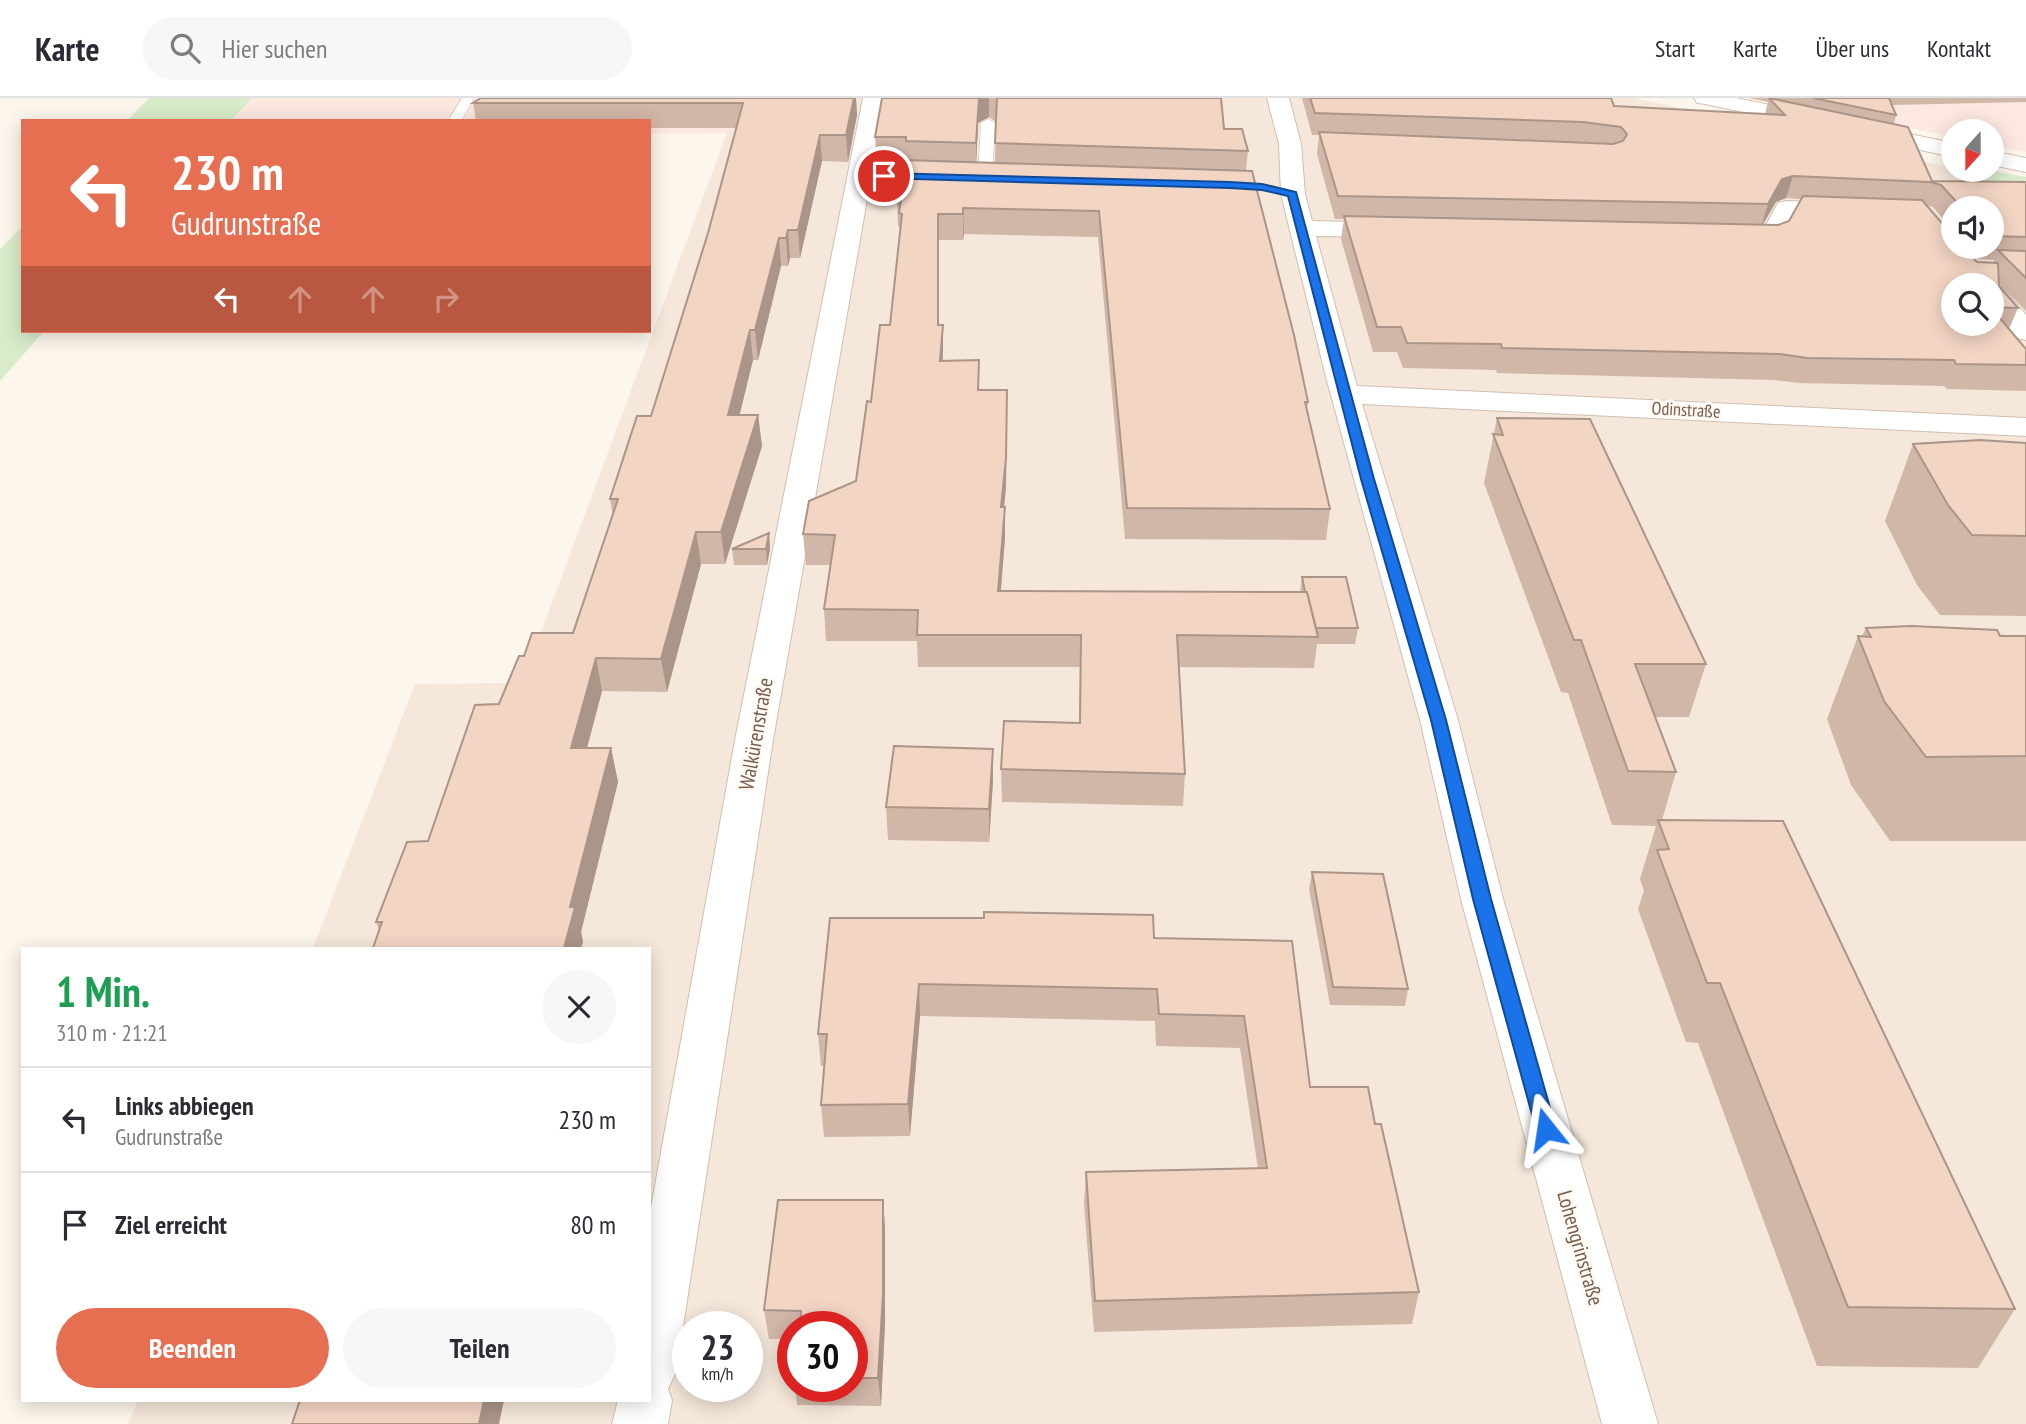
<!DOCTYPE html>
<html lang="de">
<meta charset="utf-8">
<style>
:root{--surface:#fff;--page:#f7f7f7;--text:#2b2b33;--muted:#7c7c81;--line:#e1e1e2;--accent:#e76f51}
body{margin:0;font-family:"PT Sans Narrow",sans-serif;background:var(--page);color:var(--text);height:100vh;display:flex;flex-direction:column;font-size:26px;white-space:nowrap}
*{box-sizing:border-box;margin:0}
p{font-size:23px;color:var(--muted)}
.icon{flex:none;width:38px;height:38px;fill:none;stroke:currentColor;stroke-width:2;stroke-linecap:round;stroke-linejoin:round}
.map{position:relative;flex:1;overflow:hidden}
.side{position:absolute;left:21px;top:849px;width:630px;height:455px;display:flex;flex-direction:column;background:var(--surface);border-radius:0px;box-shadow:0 4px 18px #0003}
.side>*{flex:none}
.top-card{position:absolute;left:21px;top:21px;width:630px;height:214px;border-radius:0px;box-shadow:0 4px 18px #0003;background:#e76f51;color:#fff;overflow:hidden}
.needle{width:46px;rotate:201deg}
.tools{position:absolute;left:1941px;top:21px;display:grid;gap:14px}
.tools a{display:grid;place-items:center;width:63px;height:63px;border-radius:50%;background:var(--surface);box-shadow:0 4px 18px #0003;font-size:35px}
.speed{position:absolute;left:672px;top:1213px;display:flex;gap:14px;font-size:35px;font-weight:700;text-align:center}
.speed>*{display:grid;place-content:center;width:91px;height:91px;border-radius:50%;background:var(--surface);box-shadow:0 4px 18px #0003;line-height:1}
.speed small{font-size:18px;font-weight:400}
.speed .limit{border:10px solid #d22;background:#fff;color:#111}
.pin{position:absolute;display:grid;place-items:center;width:60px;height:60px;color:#fff;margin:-30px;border:4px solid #fff;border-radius:50%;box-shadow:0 2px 7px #0007}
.me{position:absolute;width:77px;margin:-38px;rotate:345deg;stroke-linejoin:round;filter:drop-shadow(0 0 5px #0008)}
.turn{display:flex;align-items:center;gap:24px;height:147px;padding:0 35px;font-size:32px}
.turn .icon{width:91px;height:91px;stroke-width:2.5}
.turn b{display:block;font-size:49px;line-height:60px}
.lanes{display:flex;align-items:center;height:66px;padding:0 35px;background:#0003;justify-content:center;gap:35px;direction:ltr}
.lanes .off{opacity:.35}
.round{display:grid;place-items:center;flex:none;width:74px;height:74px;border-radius:37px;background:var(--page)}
.summary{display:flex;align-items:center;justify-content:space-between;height:119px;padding:0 35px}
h1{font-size:42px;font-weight:700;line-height:52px;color:#1e9e55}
.action{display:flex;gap:14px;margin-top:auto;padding:14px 35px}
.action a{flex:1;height:80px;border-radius:42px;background:var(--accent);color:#fff;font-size:28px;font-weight:700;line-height:80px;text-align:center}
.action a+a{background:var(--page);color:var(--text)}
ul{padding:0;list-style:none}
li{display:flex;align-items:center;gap:21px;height:105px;padding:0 35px;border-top:2px solid var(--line)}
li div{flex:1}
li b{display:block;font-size:26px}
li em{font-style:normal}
header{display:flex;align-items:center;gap:42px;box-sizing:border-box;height:98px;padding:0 35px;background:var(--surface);border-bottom:2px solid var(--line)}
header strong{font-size:33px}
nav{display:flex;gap:38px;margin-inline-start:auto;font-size:24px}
.search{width:490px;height:63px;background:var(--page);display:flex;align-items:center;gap:18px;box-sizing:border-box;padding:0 24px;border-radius:38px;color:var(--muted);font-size:26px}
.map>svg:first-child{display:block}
.residential{fill:#f5e8da;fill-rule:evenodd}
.commercial{fill:#fde8e0}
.green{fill:#d8ecc9}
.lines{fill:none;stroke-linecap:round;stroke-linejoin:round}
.lane-casing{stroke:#d1beb0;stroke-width:1}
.street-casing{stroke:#d1beb0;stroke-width:2}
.secondary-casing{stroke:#d6c0b0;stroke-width:2}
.lane{fill:#fff;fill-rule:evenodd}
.street{fill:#fff;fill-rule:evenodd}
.secondary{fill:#fff;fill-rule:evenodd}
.wall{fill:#d1b7a8;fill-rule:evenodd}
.shaded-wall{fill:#aa9588}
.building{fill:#f3d5c3;stroke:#aa9588;stroke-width:2}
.route{fill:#1a73e8;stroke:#114b97;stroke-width:2}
.labels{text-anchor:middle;stroke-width:6;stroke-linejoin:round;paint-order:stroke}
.far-street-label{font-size:18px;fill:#7a5c4d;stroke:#fffaf3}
.street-label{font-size:21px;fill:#7a5c4d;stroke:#fffaf3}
</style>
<header>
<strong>Karte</strong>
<div class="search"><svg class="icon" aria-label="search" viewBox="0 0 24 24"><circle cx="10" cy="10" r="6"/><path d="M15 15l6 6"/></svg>Hier suchen</div>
<nav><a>Start</a><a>Karte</a><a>Über uns</a><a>Kontakt</a></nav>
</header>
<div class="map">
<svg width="2026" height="1326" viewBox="0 0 2026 1326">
<rect width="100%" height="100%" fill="#fdf6ec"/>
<path class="residential" d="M740 0H1634L2026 86V1326H128L138 1302H649V850H313L415 586 522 585ZM1953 110H1992V149H1953ZM1953 187H1992V226H1953ZM688 1228H747V1288H688ZM793 1228H852V1288H793Z"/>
<g class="commercial">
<polygon points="252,0 740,0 728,35 649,36 649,23 232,23"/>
<polygon points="1765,0 2026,0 2026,54 1992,47 1992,33 1953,33 1953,39"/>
</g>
<g class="green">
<polygon points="149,0 252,0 231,23 127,23"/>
<polygon points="1954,72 1989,72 2026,79 2026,100 1965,93"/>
<polygon points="23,128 23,233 44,233 0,283 0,151"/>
</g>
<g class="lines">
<g class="lane-casing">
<g id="lane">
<polygon points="462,0 474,0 461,23 448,23"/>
<polygon points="988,21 995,25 992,79 985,83 978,79 981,25"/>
</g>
</g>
<g class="street-casing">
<g id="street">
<polygon points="863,0 885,0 873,70 952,71 960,73 964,78 960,83 952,85 870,84 773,642 676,1274 668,1291 672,1302 668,1326 612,1326 618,1302 649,1302 649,1121 735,642"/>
<polygon points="1267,0 1289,0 1301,46 1305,96 1312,123 1395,125 1404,127 1407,132 1404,137 1395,139 1316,138 1357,288 2026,320 2026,338 1362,306 1458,622 1503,801 1658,1326 1602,1326 1461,801 1420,622 1326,279 1281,96 1279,46"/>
<path d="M1787 103 1849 105 1858 107 1861 112 1858 117 1849 119 1795 118 1780 145C1763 149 1743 148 1726 144L1722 139 1726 134 1763 132 1778 105Z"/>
<polygon points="1991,187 1992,187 2001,189 2026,217 2026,242 2016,240 1992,211"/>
</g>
</g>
<g class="secondary-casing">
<g id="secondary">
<polygon points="1694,0 1736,0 1953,45 1953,59 1705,6 1697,5"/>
<polygon points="1992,53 2026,60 2026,74 1992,67"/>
</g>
</g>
<use href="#lane" class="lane"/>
<use href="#street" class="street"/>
<use href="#secondary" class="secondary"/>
</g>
<g class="wall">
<polygon points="856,0 857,17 848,64 822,63 800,160 790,160 788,168 781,168 758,262 753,262 739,317 758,317 762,348 725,466 701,466 667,594 602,593 587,650 611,650 618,684 581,834 583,844 581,850 373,850 379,833 376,824 428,743 524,558 573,535 613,418 610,401 651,318 708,135 736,30 649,30 649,23 476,23 473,5"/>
<path d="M882 0H1221L1224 31 1248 53 1246 72 1308 304 1307 310 1330 411 1326 442 1125 441 1098 139 964 136 963 142H939V227H943V263L980 292H1007L1006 389 1004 409H1005V440L1001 493 1300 494 1302 479 1358 530 1355 546H1317L1314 570 1179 569 1185 676 1183 708 1002 704 1001 671 1079 625 1080 569H918L917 543H826L824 511 830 467H806L803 436 856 383 871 304 890 227 900 136 899 128H898L897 102 903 64H877L875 39ZM989 19 996 24 995 65 976 64 978 25Z"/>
<path d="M1302 0H1600L1614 8 1765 16 1768 4 1749 0H2026V4L1892 7 1896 17 1894 26 1932 83 2026 84V213L1999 186V188L2018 210 2009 231 2026 251V293L1947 291 1944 288 1799 285 1773 282 1497 275 1496 272 1403 270 1397 254H1373L1341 141 1344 121H1335L1317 56 1319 37H1312ZM1786 100 1801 101 1789 123 1778 127H1763L1776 104ZM1926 107 1933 109 1953 132V110H1992V149H1967L1978 161 1994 162 1993 165 1977 164ZM1992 187V226H1953Z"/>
<polygon points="1497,320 1706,566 1689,619 1655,619 1676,674 1662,722 2015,1211 1978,1270 1817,1268 1698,945 1686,944 1638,811 1644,793 1640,781 1656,728 1612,727 1568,595 1561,594 1484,385"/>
<polygon points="2026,345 2026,518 1940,517 1917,487 1885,423 1913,346"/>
<polygon points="769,435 770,451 767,467 734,467 732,451"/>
<polygon points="1866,530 2026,538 2026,743 1890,743 1851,687 1827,621 1858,538 1862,538"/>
<polygon points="993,683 989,744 888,742 886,709"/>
<polygon points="1312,774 1408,891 1405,908 1330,907 1309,791"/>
<polygon points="830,820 1154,840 1292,843 1310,989 1375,1026 1419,1194 1412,1226 1094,1234 1084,1106 1086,1074 1258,1071 1240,950 1156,948 1155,923 920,918 910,1038 824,1039 821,1007 824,968 821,968 818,936"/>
<polygon points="883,1102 885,1131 885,1225 881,1308 797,1307 795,1288 852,1288 852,1228 793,1228 793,1241 769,1241 764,1212"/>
</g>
<g class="shaded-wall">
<polygon points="854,0 856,0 857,17 848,64 846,37"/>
<polygon points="978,0 989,0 989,19 978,25 976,70 976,45"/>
<polygon points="820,37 822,63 800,160 798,132"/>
<polygon points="1793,78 1786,100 1776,104 1761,129 1768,106 1782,81"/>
<polygon points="963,110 964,136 963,142"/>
<polygon points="938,116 939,142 939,255 938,227"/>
<polygon points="788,132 790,160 788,168 786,140"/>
<polygon points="779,140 781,168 758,262 755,232"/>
<polygon points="943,227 943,255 941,291 940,263"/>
<polygon points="750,232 753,262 732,348 728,317"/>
<polygon points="1007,292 1006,389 1001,440 1001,409"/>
<polygon points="758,317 762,348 725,466 721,434"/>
<polygon points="1005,409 1005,440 998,524 998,493"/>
<polygon points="696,434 701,466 667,594 661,561"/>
<polygon points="769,435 770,451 767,467 766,451"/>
<polygon points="596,560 602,593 578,684 571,650"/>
<polygon points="611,650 618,684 581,834 583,844 581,850 564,850 570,809"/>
<polygon points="993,651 993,683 989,744 989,711"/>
<polygon points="919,886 920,918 910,1038 908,1006"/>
<polygon points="883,1102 885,1131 885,1225 881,1308 878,1280"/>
<polygon points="484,1302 504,1302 499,1326 479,1326"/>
</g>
<g class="building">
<polygon points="481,0 854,0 846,37 820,37 798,132 788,132 786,140 779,140 755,232 750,232 728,317 758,317 721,434 696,434 661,561 596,560 571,650 611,650 570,809 575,809 564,850 373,850 382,824 376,824 407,744 428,743 475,607 499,606 519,558 524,558 532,535 573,535 618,401 610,401 637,318 651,318 708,135 743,5 473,5"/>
<polygon points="882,0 979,0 976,45 906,43 906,39 875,39"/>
<polygon points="997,0 1221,0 1224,31 1242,31 1248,53 995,45 997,1"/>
<polygon points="1310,0 1611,0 1614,8 1785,17 1769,0 1908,29 1932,83 2026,84 2026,139 1992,138 1992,110 1962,110 1941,87 1930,84 1793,78 1782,81 1768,106 1338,98 1319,34 1613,46 1623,43 1627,36 1621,29 1583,24 1315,15"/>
<polygon points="1813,0 1889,0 1896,17"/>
<polygon points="903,62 1252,73 1294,237 1308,304 1305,304 1330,411 1127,410 1099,113 963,110 963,116 938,116 938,227 943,227 940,263 979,262 978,292 1007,292 1006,360 1001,409 1005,409 998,493 1307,494 1318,539 1177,537 1185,676 1001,671 1004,623 1080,625 1081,537 917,537 918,512 824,511 835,437 803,436 809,403 856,383 867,303 871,304 880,227 890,227 902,116 899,115 901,102 897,102"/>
<polygon points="1803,98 1922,102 1953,138 1953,149 1963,149 1977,164 1998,165 1999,188 2018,210 1992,209 1992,187 1953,187 1953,226 1992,226 1992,211 2026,251 2026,267 1956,266 1954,262 1807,260 1780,256 1502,250 1501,246 1407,245 1401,229 1377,229 1344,118 1778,127 1789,123"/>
<polygon points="1998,152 2026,153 2026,180"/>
<polygon points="1497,320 1590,321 1706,566 1635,566 1676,674 1628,673 1581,542 1574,542 1493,336 1503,337"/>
<polygon points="1980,342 2026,345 2026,438 1972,437 1948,407 1913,346"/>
<polygon points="769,435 766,451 732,451"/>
<polygon points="1302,479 1346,479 1358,530 1316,530 1307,494 1305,494"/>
<polygon points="1912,528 1997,532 2000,538 2026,538 2026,658 1926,659 1884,603 1858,538 1871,539 1866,530"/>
<polygon points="894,648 993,651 989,711 886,709"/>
<polygon points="1658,722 1783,723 2015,1211 1848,1209 1720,885 1707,885 1657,752 1669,751"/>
<polygon points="1312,774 1383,776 1408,891 1333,889"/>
<polygon points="984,814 1153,817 1154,840 1292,843 1310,989 1368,989 1375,1026 1381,1026 1419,1194 1095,1203 1086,1074 1267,1070 1244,918 1159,916 1157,891 919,886 908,1006 821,1007 827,936 818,936 830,820 984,820"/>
<polygon points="778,1102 883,1102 883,1196 878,1280 852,1280 852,1228 800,1228 801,1213 764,1212"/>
<polygon points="300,1302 484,1302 479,1326 292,1326"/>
</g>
<polygon class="route" points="884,75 1230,84 1262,86 1296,94 1374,381 1446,622 1491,801 1556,1031 1553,1036 1546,1039 1539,1036 1536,1031 1473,801 1431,622 1361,381 1288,98 1262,92 1230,90 880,80 879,78"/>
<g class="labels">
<g class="far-street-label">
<text transform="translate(1686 312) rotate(3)" y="6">Odinstraße</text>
</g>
<g class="street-label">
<text transform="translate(756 636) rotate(-80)" y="7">Walkürenstraße</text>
<text transform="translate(1580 1150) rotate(74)" y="7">Lohengrinstraße</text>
</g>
</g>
</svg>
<div class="tools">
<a><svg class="needle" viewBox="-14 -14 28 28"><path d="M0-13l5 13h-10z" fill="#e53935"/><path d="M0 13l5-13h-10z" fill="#7c7c81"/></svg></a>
<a><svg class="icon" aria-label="sound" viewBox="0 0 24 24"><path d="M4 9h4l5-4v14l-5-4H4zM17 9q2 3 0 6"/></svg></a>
<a><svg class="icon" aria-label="search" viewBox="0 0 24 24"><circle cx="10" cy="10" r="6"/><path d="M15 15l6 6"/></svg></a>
</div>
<div class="speed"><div>23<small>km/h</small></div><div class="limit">30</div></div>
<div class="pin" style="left:884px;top:78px;background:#d93025"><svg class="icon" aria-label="arrive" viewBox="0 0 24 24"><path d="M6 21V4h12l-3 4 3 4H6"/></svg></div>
<svg class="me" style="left:1546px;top:1031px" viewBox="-20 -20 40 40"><path d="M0-17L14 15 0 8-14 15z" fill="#1a73e8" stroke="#fff" stroke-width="4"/></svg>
<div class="top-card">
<div class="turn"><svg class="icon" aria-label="left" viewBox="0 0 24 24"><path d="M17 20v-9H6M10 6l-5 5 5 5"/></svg><div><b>230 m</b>Gudrunstraße</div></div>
<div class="lanes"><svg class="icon" aria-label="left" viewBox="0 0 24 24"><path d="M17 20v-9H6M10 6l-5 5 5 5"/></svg><svg class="icon off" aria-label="ahead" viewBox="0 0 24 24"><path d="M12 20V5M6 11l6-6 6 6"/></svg><svg class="icon off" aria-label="ahead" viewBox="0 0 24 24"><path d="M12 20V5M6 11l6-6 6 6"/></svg><svg class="icon off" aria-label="right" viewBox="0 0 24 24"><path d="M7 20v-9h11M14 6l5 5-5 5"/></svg></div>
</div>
<section class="side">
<div class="summary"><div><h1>1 Min.</h1><p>310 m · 21:21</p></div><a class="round"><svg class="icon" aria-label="close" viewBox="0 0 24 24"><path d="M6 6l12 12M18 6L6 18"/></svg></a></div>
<ul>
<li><svg class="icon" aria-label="left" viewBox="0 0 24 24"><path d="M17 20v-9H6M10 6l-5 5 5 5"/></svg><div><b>Links abbiegen</b><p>Gudrunstraße</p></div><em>230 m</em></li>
<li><svg class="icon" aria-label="arrive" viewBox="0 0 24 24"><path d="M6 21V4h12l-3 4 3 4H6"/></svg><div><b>Ziel erreicht</b></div><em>80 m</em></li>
</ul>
<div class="action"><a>Beenden</a><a>Teilen</a></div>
</section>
</div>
